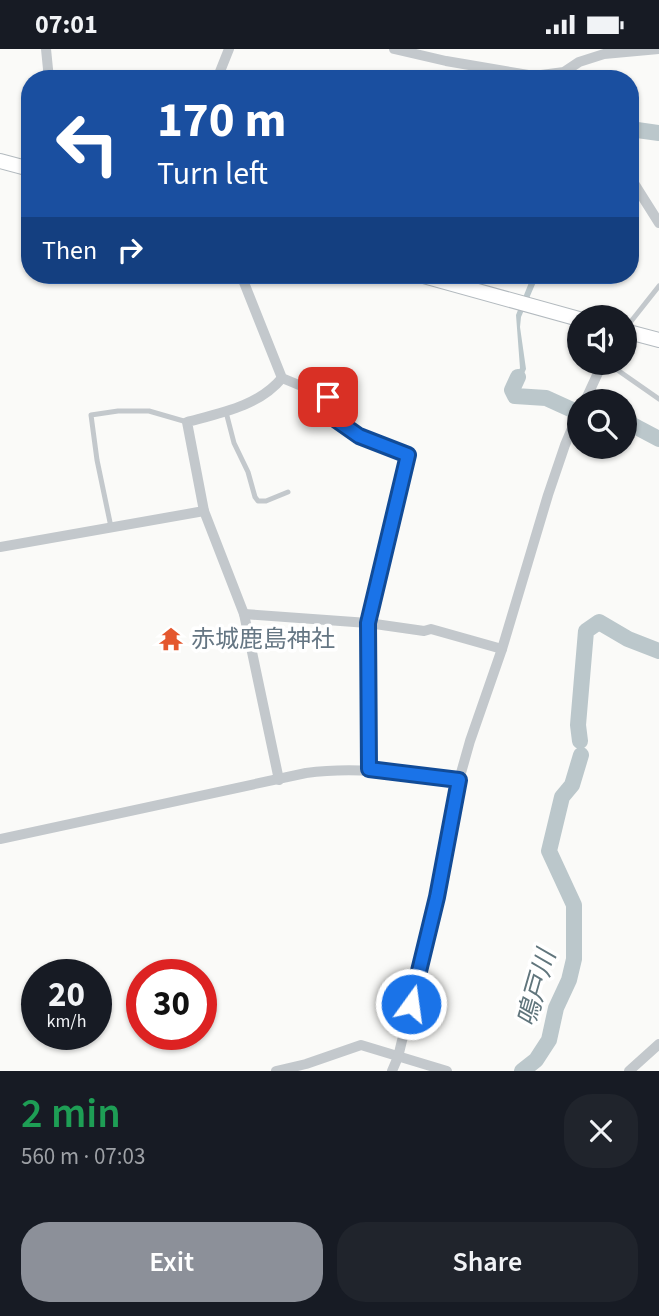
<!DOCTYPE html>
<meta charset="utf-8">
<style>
:root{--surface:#171b24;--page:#20242c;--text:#f1f3f6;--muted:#9ea1a6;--accent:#8c9099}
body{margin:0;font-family:"Source Sans 3","Noto Sans JP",sans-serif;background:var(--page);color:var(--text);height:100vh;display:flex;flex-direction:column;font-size:26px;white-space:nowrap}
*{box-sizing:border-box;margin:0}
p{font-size:23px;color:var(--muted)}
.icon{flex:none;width:38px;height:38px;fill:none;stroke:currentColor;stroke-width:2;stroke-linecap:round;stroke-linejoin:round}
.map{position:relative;height:1022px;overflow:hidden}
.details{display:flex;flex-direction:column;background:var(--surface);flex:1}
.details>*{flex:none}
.hud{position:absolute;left:21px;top:21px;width:618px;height:214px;border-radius:28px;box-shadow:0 2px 5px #0004;background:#1a4fa0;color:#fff;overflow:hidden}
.controls{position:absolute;left:567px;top:256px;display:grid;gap:14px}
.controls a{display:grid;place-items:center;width:70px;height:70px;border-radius:50%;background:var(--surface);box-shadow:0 2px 5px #0004;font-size:35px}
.speed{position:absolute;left:21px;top:910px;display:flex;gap:14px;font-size:35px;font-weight:700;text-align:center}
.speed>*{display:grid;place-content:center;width:91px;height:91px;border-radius:50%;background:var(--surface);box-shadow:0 2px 5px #0004;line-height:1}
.speed small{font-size:18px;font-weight:400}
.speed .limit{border:10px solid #d22;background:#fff;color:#111}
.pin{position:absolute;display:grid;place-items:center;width:60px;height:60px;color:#fff;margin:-30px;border-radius:14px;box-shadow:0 4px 10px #0006}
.me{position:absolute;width:77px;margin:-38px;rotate:14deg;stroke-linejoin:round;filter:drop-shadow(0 0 5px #0008)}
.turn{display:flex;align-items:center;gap:24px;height:147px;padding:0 21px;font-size:32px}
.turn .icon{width:91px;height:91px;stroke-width:2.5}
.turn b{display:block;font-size:49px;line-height:60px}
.then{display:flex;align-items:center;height:66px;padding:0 21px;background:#0003;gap:14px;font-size:26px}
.round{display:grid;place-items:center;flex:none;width:74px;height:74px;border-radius:28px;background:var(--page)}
.summary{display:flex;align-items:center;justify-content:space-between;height:119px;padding:0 21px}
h1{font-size:42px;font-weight:600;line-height:52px;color:#1e9e55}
.primary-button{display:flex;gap:14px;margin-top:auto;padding:14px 21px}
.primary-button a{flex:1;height:80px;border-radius:28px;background:var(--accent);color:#fff;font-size:28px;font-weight:600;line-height:80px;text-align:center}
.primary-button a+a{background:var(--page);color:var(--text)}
.status{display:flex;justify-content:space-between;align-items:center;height:49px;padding:0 35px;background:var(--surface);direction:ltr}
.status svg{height:19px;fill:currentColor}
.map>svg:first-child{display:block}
.water{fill:#bbc7cb}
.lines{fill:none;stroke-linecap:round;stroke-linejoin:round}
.river{stroke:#bbc7cb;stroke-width:16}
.secondary-casing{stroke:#b3babf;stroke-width:16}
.service{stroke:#c3c8cc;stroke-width:5}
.minor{stroke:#c3c8cc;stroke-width:10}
.secondary{stroke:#fff;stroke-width:14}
.route-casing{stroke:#114b97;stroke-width:18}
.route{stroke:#1a73e8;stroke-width:12}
.labels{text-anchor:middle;stroke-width:7;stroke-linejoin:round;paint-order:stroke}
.poi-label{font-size:24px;fill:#657683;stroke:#fff;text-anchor:start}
.water-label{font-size:26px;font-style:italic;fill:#60757c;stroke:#fff}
</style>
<div class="status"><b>07:01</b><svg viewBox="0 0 49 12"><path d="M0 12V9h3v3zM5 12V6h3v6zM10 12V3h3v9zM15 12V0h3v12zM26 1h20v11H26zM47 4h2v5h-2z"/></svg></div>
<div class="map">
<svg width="659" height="1022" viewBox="0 0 659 1022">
<rect width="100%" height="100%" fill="#fafaf8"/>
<polygon class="water" points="532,226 539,226 521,268 520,278 526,320 513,349 509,341 520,319 516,266"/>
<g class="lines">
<g class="river">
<polyline points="630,80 659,84"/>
<polyline points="518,328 512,341 515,347 546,349 579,364"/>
<polyline points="625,372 659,390"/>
<polyline points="580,692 578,676 586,582 599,573 628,590 659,602"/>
<polyline points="522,1022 536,1011 549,991 556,959 569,931 574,910 574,856 549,802 562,748 572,736 581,706"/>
</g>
<g class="secondary-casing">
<g id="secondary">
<polyline points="0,112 30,120"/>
<polyline points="420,226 579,270"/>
<polyline points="625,282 659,291"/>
</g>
</g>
<g class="service">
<polyline points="625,280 659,237"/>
<polyline points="606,313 659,350"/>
<polyline points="226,363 234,394 248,423 255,448 258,452 266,452 288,443"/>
<polyline points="111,478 97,411 91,366 118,362 149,362 187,373"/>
</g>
<g class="minor">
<polyline points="46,0 49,30"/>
<polyline points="394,0 446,12 534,27 564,23 579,13 604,5 659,0"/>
<polyline points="217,30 229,0"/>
<polyline points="630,128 659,174"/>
<polyline points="241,226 282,329 328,348 332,368 359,387 408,406 368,574 369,720"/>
<polyline points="585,352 603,313"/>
<polyline points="0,498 204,462"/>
<polyline points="244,565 368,574 424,582 431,580 502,600"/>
<path d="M279 731 244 565 204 462 187 373C221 364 259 357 282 329"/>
<path d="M0 790 306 724C358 717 407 725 459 731"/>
<polyline points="276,1022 306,1015 361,996 447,1022"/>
<polyline points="392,1022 398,1008 437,848 459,731 470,692 502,600 548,446 565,396 579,363"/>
<polyline points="629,1022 659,995"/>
</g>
<use href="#secondary" class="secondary"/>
</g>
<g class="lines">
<g class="route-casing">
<polyline id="route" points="328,348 332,368 359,387 408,406 368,574 369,720 459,731 437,848 411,955"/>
</g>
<use href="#route" class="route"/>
</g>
<defs>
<g id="temple-bare" transform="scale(1.89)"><path d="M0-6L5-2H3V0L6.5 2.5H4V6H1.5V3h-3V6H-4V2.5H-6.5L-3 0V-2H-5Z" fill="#e4572e" stroke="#fff" stroke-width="2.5" paint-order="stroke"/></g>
</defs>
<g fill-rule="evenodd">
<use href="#temple-bare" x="171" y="590"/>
</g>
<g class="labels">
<g class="poi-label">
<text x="191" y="598">赤城鹿島神社</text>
</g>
<g class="water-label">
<text transform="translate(536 939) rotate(-74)" y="9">鳴戸川</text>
</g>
</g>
</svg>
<div class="controls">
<a><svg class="icon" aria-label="sound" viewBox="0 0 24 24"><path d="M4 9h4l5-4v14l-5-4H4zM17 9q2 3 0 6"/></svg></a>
<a><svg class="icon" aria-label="search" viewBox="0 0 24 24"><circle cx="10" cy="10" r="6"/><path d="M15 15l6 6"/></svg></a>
</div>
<div class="speed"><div>20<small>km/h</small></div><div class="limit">30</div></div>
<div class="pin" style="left:328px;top:348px;background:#d93025"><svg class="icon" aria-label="arrive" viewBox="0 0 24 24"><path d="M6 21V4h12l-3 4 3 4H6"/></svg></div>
<svg class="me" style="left:411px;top:955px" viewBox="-20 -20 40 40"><circle r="17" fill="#1a73e8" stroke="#fff" stroke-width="3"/><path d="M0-11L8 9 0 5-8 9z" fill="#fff"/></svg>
<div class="hud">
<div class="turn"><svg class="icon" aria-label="left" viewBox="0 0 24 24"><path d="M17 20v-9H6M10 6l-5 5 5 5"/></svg><div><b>170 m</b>Turn left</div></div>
<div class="then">Then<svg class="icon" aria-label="right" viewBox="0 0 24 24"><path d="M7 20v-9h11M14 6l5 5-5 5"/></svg></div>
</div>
</div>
<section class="details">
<div class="summary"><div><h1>2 min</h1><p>560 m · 07:03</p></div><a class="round"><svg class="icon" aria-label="close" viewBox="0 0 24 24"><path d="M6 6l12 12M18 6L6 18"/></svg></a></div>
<div class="primary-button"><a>Exit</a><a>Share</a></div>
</section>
